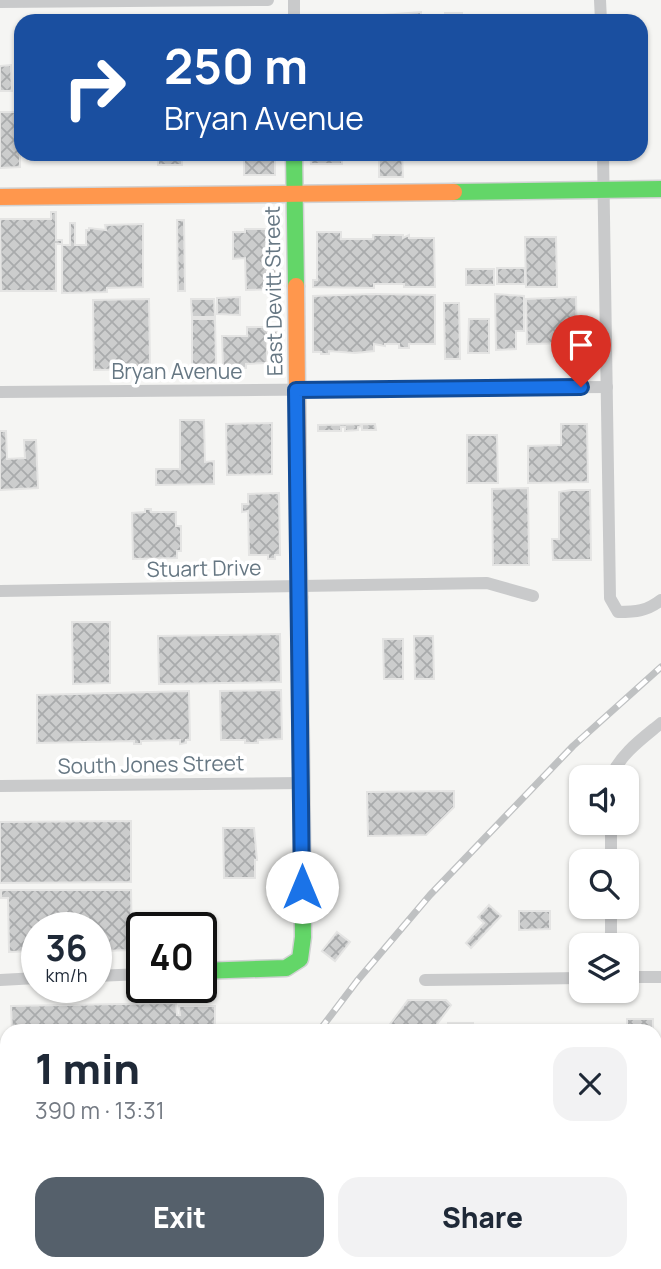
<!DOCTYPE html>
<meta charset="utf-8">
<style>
:root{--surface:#fff;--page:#f2f2f3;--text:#1f2937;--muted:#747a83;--accent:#55606b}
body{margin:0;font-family:Manrope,sans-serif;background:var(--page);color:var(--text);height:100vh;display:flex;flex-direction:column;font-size:26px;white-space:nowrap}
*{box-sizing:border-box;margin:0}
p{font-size:23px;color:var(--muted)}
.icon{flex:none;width:38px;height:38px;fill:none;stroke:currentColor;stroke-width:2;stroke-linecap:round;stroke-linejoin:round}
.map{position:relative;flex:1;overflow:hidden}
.side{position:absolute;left:0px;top:1024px;width:662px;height:247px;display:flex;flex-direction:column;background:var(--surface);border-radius:21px 21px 0 0;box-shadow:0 2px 5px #0004}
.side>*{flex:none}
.top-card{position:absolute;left:14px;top:14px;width:634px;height:147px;border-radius:21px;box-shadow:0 2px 5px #0004;background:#1a4fa0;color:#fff;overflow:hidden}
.fabs{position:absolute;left:569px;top:765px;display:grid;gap:14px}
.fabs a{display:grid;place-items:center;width:70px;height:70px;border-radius:14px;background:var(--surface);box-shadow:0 2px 5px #0004;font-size:35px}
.speed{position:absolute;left:21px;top:912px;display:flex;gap:14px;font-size:35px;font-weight:700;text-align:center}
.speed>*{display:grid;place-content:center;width:91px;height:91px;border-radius:50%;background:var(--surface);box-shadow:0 2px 5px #0004;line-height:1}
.speed small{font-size:18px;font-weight:400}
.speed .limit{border:4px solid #111;border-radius:10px;background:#fff;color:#111}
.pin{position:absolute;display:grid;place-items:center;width:60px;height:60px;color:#fff;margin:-72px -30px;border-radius:50% 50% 50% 0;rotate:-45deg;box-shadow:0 0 7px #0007}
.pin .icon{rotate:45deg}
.me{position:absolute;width:77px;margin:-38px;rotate:0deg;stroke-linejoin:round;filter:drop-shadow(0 0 5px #0008)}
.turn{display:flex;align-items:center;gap:24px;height:147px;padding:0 35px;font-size:32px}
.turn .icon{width:91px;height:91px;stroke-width:2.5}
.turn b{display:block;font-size:49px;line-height:60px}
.round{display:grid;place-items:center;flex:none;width:74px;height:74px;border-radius:21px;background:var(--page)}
.head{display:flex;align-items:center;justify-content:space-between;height:119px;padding:0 35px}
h1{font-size:42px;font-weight:800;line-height:52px}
.button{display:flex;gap:14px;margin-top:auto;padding:14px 35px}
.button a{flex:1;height:80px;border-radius:21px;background:var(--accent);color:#fff;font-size:28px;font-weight:800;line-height:80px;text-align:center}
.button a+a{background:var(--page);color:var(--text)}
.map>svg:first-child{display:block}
.building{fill:url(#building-cross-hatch);stroke:#e4e4e3;stroke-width:2}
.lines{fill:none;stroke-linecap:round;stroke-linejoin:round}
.fast-casing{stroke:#d1d2d3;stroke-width:19}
.slow-casing{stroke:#d1d2d3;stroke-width:19}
.street{stroke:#c9cacb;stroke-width:12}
.fast{stroke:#63d668;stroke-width:16}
.slow{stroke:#ff974d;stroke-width:16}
.rail-casing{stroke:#bfc1c2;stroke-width:7}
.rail{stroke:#fff;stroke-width:4.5;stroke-dasharray:13;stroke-linecap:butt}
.route-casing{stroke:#114b97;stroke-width:18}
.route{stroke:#1a73e8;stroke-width:12}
.labels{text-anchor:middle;stroke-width:7;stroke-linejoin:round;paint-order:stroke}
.street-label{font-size:21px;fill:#667783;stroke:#fff}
</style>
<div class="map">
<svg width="661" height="1269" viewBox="0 0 661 1269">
<defs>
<pattern id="building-cross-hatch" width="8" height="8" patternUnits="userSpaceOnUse" patternTransform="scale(1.75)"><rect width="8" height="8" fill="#cccdcd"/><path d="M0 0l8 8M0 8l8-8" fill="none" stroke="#a9abac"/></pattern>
</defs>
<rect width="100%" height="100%" fill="#f5f5f3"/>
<g class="building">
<polygon points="421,12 421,21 370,21 370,16"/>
<rect x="445" y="13" width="17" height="8"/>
<polygon points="11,65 12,91 0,91 0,66"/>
<polygon points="0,112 20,112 20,167 0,168"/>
<rect x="158" y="154" width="24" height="11"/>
<rect x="244" y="154" width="31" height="21"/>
<polygon points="310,154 342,154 342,164 311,164"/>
<polygon points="379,154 402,154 403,177 379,177"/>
<rect x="411" y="154" width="22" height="6"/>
<polygon points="51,212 56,212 56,240 62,240 62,244 56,244 56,291 1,291 0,219 51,219"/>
<polygon points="177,220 184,220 185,291 178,291"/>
<polygon points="70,223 75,223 75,245 86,245 86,230 89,230 89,228 106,230 105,225 143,224 143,287 107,288 107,292 62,293 62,245 70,245"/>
<polygon points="245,229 275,229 276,289 246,290 245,258 233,259 233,232 245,232"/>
<polygon points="317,232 341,232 341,239 373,239 373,235 403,235 403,238 409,235 409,238 434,238 435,287 404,287 404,284 374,284 374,288 313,287 313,280 317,280"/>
<polygon points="525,237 556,237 557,287 526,287"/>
<rect x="497" y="268" width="28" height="16"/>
<rect x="466" y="269" width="28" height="16"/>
<polygon points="374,294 435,295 435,344 409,344 409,348 399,348 399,344 385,344 385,346 374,344 374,351 355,353 329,351 329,354 321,354 321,352 313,352 313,296"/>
<polygon points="495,294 524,296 524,331 516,331 516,349 496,350"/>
<polygon points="240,297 240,315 217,314 217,298"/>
<polygon points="576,297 577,343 527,344 526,299"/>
<polygon points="149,299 150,369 94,370 93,300"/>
<polygon points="191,299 214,299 215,317 192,317"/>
<polygon points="444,303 459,303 460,359 445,359"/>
<polygon points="192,319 215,319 216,365 192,365"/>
<polygon points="469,319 489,319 489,353 468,353"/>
<polygon points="247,327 267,327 267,331 277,331 278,342 267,342 267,363 246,364 246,368 223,368 222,336 247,336"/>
<polygon points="180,420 204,420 205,462 214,461 214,484 156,485 156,469 180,469"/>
<polygon points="272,423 272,474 227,475 226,424"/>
<polygon points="375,424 376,430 362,430 362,426 358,427 358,430 345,431 345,427 341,427 341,431 318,431 318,425"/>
<polygon points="561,424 587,424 588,482 528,483 528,446 561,445"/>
<polygon points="0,431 6,431 7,459 25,458 24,440 36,440 38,488 0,490"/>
<polygon points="467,435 497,435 498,483 467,483"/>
<polygon points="528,488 529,565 493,565 492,489"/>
<polygon points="571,490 590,490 591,560 553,560 552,539 559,539 559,492"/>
<polygon points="279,493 280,555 275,555 275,559 268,559 268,555 249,555 248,511 242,512 242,504 248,504 248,494"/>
<polygon points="145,509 151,509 151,512 176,512 176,526 181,526 181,551 177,551 177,558 133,559 132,513 145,512"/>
<polygon points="72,622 110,622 110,683 73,684"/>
<polygon points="280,634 281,682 159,684 158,636"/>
<polygon points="414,636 433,636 434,679 415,679"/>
<polygon points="383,639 403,639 403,679 384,679"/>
<polygon points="281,690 282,739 258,740 258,743 245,743 245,740 221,740 220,691"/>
<polygon points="189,691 190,740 186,740 186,743 180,744 180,740 141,741 141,744 134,744 134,741 37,743 37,695"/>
<polygon points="454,791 454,807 426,835 368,836 367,792"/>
<polygon points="131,821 131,882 0,883 0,822"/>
<polygon points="223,828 254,828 257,860 255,860 255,878 224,878"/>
<polygon points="1,890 131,890 132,950 100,951 100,955 96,955 96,928 37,928 37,956 36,951 9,952 8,898 1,898"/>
<polygon points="489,905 501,916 471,948 466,943 484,923 478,917"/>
<polygon points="519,911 550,911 550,929 519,930"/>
<polygon points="337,932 350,942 335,961 322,951"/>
<polygon points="408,1000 446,1000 451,1005 432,1031 385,1031"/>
<polygon points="176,1003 177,1015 180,1015 179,1006 215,1006 215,1030 219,1031 12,1031 11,1006"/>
<rect x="627" y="1019" width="26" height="12"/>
<rect x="448" y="1023" width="25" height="8"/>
<rect x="0" y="1112" width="7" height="67"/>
</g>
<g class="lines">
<g class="fast-casing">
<g id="fast">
<polyline points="294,154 296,286"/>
<polyline points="454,192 661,189"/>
<polyline points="201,971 286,968 300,959 303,937 299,597"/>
<polyline points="654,1198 661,1198"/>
<polyline points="0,1213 7,1213"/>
<polyline points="654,1246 661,1246"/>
<polyline points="0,1250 7,1247"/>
</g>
</g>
<g class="slow-casing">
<g id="slow">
<polyline points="0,197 454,192"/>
<polyline points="296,286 299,597"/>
</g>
</g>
<g class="street">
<polyline points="600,0 601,21"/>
<polyline points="0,2 268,0"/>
<polyline points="294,21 294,0"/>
<path d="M603 154 610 598 618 612C636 612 647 611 661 600"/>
<polyline points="0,392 607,387"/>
<polyline points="0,591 487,583 533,596"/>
<path d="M611 777C620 754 643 738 661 723"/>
<polyline points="0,786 302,783"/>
<polyline points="611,861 611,822"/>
<polyline points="611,945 611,906"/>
<polyline points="96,976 142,974"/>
<polyline points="626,977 661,977"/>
<polyline points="0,980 37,978"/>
<polyline points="425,980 581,978"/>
</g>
<use href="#fast" class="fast"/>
<use href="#slow" class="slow"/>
<g class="rail-casing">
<g id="rail">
<polyline points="319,1031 357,981 430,895 573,746 661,667"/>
<polyline points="139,1269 143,1264"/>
</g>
</g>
<use href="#rail" class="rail"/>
</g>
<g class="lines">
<g class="route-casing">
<polyline id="route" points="302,887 296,390 581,387"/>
</g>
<use href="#route" class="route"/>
</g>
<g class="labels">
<g class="street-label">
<text transform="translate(274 291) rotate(-91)" y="7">East Devitt Street</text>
<text x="177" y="379">Bryan Avenue</text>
<text transform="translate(204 569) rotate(-1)" y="7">Stuart Drive</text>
<text transform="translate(151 765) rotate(-1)" y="7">South Jones Street</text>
</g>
</g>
</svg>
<div class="fabs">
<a><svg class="icon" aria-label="sound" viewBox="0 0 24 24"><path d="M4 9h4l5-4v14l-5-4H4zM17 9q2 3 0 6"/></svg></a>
<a><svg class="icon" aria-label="search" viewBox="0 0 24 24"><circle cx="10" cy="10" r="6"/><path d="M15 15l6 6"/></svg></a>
<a><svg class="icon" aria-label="layers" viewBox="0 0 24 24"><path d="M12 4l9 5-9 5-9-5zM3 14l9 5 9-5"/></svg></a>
</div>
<div class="speed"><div>36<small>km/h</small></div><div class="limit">40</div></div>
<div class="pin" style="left:581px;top:387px;background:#d93025"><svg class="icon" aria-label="arrive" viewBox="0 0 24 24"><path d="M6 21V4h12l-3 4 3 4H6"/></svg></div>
<svg class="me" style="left:302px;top:887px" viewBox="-20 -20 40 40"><circle r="19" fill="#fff"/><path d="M0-13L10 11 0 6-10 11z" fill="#1a73e8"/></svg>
<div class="top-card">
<div class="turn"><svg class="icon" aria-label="right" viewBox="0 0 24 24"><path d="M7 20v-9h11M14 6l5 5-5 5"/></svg><div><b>250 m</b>Bryan Avenue</div></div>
</div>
<section class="side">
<div class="head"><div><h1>1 min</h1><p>390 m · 13:31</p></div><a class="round"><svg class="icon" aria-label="close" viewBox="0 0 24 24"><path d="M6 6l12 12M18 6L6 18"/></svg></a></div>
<div class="button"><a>Exit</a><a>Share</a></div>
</section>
</div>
